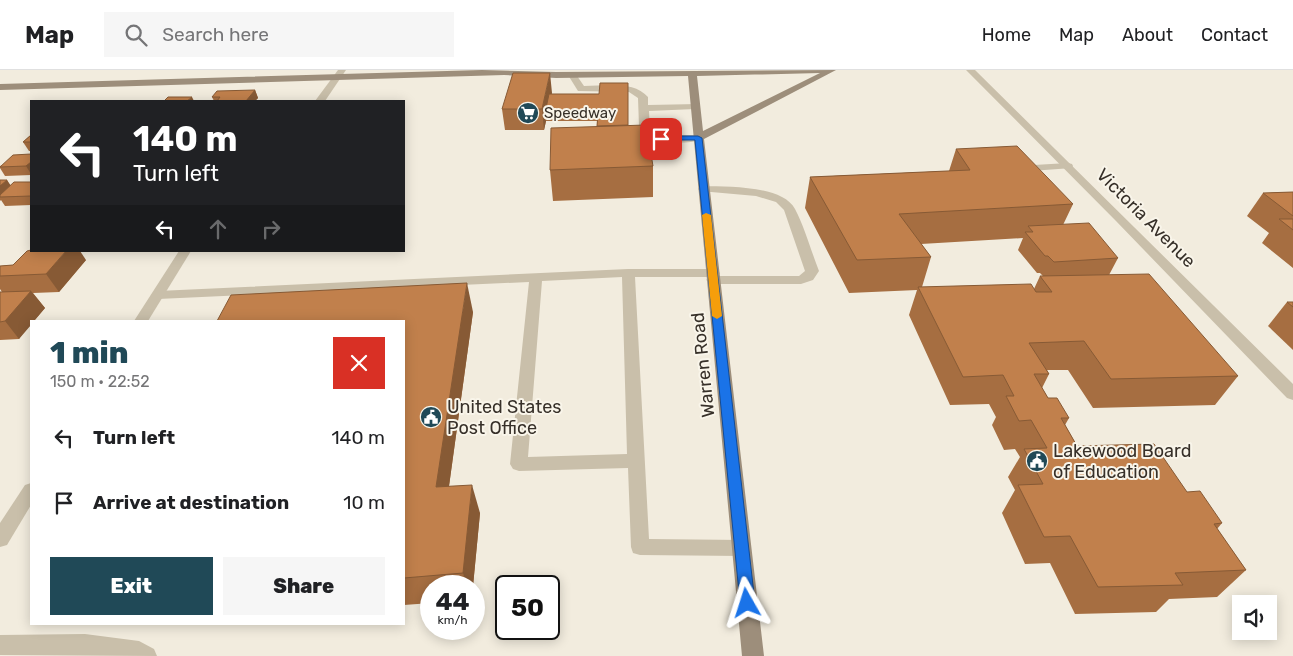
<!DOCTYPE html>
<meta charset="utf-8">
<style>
:root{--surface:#fff;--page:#f6f6f6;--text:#202124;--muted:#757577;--line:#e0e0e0;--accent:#204957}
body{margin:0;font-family:Rubik,sans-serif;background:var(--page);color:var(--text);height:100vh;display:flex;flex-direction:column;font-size:19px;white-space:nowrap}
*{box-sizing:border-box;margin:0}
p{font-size:16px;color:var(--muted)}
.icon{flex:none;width:28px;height:28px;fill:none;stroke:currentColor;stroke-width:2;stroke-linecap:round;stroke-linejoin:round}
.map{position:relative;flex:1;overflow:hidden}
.sheet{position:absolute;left:30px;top:250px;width:375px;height:305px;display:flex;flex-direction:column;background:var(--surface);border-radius:0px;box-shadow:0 2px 12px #0003}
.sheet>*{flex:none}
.hud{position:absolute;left:30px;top:30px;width:375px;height:152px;border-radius:0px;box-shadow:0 2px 12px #0003;background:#202124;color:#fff;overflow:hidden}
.fabs{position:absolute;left:1232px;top:525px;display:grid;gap:10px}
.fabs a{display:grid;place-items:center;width:45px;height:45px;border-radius:0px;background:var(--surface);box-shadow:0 2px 12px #0003;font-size:25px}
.speed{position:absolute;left:420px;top:505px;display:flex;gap:10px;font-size:25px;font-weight:700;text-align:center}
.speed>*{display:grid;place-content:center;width:65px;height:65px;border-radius:50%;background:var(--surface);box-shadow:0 2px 12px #0003;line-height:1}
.speed small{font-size:12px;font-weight:400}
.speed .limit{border:2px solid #111;border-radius:8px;background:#fff;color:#111}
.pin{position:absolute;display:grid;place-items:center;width:42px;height:42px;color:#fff;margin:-21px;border-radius:10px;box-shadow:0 2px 8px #0006}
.me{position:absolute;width:55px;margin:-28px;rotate:354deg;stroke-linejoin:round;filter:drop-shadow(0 0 4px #0008)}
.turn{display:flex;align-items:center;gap:18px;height:105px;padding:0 20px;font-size:22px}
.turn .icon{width:65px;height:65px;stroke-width:2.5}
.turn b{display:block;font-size:35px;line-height:42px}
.lanes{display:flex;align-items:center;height:48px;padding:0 20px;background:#0003;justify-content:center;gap:25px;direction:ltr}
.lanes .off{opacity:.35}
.round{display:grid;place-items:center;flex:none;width:52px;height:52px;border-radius:0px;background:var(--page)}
.summary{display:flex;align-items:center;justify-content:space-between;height:85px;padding:0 20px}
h1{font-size:30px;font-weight:800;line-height:38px;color:var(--accent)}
.primary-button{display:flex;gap:10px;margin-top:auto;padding:10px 20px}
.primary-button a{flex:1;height:58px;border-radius:0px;background:var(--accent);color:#fff;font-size:20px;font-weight:800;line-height:58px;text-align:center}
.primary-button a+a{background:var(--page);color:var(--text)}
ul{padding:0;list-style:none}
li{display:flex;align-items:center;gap:15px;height:65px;padding:0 20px}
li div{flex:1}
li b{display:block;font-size:19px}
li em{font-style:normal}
header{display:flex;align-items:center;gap:30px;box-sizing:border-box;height:70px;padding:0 25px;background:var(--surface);border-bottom:1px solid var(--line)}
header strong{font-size:24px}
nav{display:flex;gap:28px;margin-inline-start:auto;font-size:18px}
.search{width:350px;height:45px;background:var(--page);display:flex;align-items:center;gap:12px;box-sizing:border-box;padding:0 18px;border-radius:0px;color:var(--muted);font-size:19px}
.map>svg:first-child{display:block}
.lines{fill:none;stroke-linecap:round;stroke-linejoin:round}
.lane{fill:#c9bfaa;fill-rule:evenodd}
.street{fill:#c9bfaa;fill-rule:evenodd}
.secondary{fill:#9d8e7b;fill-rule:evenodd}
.wall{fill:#a66e41;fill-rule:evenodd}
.shaded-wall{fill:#875a35}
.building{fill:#c1804c;stroke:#875a35}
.route{fill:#1a73e8;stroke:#114b97}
.slow{fill:#f59e0b}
.labels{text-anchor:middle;stroke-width:4;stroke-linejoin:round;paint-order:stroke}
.far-poi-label{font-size:15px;fill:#373029;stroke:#f9f5ea;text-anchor:start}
.street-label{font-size:18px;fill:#373029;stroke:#f9f5ea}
.poi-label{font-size:18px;fill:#373029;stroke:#f9f5ea;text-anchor:start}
</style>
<header>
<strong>Map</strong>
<div class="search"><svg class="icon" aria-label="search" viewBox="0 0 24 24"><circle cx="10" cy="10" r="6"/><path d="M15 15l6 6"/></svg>Search here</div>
<nav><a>Home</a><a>Map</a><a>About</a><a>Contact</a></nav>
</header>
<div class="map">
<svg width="1293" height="586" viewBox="0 0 1293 586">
<rect width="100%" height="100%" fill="#f2ecde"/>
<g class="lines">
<g class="lane">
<path d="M572 2 575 3 584 16C604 16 633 10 648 27V35L698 34V38L695 39 649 41 650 60 662 65H698L703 68C693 76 657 72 645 67L639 56 638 28 629 22 578 21 568 5Z"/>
<polygon points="1068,93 1072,94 1073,96 1072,98 1017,102 1012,99 1017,96"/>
<path d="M704 116C728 117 782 115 795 139 805 158 811 181 819 201L813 210 801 214H713L706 210 709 207H635L649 469 742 470 749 472 751 478 749 484 742 486 640 485 633 483 631 477 628 398 519 401 513 399 510 394 529 212 158 229 151 225 158 221 628 199H713L720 203 717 206H799L805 201 784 140 776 132 756 126 700 121 698 119 700 117ZM622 207 627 384 528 387 542 211Z"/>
<polygon points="85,564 139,571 154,579 157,586 0,585 0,565"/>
</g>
<g class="street">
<polygon points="338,0 346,0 325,31 315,31"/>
<polygon points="966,0 975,0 1293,314 1293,330 1287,328 1116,151"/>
<polygon points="179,181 191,181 148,251 134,251"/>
<polygon points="31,413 31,435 7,475 0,477 0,453 25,415"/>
</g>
<path class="secondary" d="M482 0 556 2 836 0 704 69 764 586H742L688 6 556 8 504 5 0 20V14ZM820 3 703 61 697 6Z"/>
</g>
<g class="wall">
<polygon points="255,20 258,28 255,31 214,31 212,27"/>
<polygon points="551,24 628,55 653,96 653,127 553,131 550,100 597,56 597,51 546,51 544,60 505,60 502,39"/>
<polygon points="31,65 31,81 29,81 23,72"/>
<path d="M956 79 1073 134 1063 155 1118 188 1109 205 1238 306 1215 335 1093 338 1068 300H1047L1049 304 1042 318 1048 328 1069 348 1065 355 1077 376 1187 422 1222 453 1217 459 1246 500 1217 527 1169 529 1156 542 1075 544 1050 493 1025 494 1002 443 1015 420 1008 407 1020 387 1015 379 1004 380 992 355 996 347 989 334 950 335 909 245 917 220 849 223 805 138 810 107 949 101ZM1023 168 1018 180 1037 203H1040L1043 206H1040L1034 219 922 217 931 187 921 174Z"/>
<polygon points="31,84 31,105 5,106 0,98 0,96"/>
<polygon points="0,110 7,110 10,116 31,112 31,135 5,136 1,130 0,131"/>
<polygon points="1293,122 1293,198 1262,173 1269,163 1247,146 1263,123"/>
<polygon points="86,190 59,222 33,223 45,238 34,251 31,251 19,269 0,270 0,222 2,222 0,219 0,196"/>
<polygon points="1287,232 1293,232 1293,280 1268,256"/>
<polygon points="473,242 449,416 480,443 473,516 431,516 431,533 404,535 404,251"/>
</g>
<g class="shaded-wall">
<polygon points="550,3 552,23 548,43 545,43 546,51 544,60 542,39"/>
<polygon points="255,20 258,28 255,31 246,31"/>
<polygon points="192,27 194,31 187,31"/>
<polygon points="31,92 31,104 26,96"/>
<polygon points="7,110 13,119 0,127 0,116"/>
<polygon points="66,181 80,181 86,190 59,222 46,204"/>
<polygon points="467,213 473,242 445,445 436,417"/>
<polygon points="31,221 45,238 34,251 31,251 31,255 19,269 5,251"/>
<polygon points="472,415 480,443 473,516 467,516 463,503"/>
</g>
<g class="building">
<polygon points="513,3 550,3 542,39 502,39"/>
<polygon points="600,13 628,13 628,55 597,56 598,43 545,43 549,24 599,24"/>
<polygon points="255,20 246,31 217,31 220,27 212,27 217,21"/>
<polygon points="168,27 192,27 187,31 164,31"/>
<polygon points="646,55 653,96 550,100 551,58"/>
<polygon points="31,65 31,72 23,72"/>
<polygon points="1017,76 1073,134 899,144 931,187 857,190 810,107 970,100 956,79"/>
<polygon points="31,84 31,92 26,96 0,97 13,85"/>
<polygon points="0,110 7,110 0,116"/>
<polygon points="14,112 31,112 31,126 0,127 0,125"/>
<polygon points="1293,122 1293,146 1263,123"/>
<polygon points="1279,149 1293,149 1293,160"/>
<polygon points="1089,153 1118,188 1054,192 1048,186 1045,186 1025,162 1033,162 1028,156"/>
<polygon points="31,180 31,181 66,181 46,204 0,206 0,196 13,195 27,181"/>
<polygon points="1149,204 1238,306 1111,309 1084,271 1029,273 1049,304 1034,304 1048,328 1057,328 1069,348 1061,348 1077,376 1154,374 1187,422 1200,421 1222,453 1214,454 1246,500 1175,503 1183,515 1098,517 1070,466 1044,467 1018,415 1043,414 1024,379 1047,378 1031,350 1019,351 1006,326 1014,326 1003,305 963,307 918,217 1031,214 1036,222 1052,222 1040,206"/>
<polygon points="467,213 436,417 472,415 463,503 404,508 404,251 217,251 231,225"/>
<polygon points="31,221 5,251 0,252 0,222"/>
<polygon points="1287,232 1293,232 1293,237"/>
</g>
<polygon class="route" points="661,66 698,66 702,68 755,533 753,538 747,540 742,538 740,533 695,70 658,70 658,67"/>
<polygon class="slow" points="706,143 711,145 722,246 717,249 712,246 702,145"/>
<defs>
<g id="supermarket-disc" transform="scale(1.125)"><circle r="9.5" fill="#204957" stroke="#f9f5ea"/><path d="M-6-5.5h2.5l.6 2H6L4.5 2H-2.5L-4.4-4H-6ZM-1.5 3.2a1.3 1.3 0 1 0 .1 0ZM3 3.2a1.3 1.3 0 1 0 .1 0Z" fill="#fff"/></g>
<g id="civic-disc" transform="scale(1.125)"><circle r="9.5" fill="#204957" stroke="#f9f5ea"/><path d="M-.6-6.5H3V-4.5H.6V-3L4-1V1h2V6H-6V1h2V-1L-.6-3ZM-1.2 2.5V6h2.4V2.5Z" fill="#fff"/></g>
</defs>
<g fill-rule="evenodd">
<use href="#supermarket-disc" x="528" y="43"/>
<use href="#civic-disc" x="431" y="347"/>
<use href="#civic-disc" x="1037" y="391"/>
</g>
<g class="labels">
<g class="far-poi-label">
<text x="544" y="48">Speedway</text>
</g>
<g class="street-label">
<text transform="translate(1146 148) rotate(45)" y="6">Victoria Avenue</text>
<text transform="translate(703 295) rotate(-96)" y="6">Warren Road</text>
</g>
<g class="poi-label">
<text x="447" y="343">United States<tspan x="447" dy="21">Post Office</tspan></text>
<text x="1053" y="387">Lakewood Board<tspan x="1053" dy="21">of Education</tspan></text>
</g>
</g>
</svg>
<div class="fabs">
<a><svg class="icon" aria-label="sound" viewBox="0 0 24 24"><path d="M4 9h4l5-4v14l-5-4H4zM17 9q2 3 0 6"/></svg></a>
</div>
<div class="speed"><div>44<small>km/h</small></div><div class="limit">50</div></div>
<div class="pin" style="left:661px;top:69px;background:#d93025"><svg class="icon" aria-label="arrive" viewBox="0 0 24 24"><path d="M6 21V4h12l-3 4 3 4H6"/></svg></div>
<svg class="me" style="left:747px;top:533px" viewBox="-20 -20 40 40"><path d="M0-17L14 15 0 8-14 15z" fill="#1a73e8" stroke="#fff" stroke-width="4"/></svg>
<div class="hud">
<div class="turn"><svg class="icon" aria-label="left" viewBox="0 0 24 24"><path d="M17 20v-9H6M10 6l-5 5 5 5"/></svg><div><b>140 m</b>Turn left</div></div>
<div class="lanes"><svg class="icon" aria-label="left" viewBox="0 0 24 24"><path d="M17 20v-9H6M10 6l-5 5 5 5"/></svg><svg class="icon off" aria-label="ahead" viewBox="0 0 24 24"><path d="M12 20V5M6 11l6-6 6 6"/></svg><svg class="icon off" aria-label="right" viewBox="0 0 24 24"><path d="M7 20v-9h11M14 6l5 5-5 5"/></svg></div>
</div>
<section class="sheet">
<div class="summary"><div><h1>1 min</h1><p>150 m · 22:52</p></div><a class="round" style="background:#d93025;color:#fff"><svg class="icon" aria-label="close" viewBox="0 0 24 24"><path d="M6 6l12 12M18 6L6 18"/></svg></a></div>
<ul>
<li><svg class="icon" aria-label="left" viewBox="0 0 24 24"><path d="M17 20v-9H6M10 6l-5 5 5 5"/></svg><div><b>Turn left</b></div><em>140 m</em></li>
<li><svg class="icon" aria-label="arrive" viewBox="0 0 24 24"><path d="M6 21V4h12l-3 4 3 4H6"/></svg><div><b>Arrive at destination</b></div><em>10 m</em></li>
</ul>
<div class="primary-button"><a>Exit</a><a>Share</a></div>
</section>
</div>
